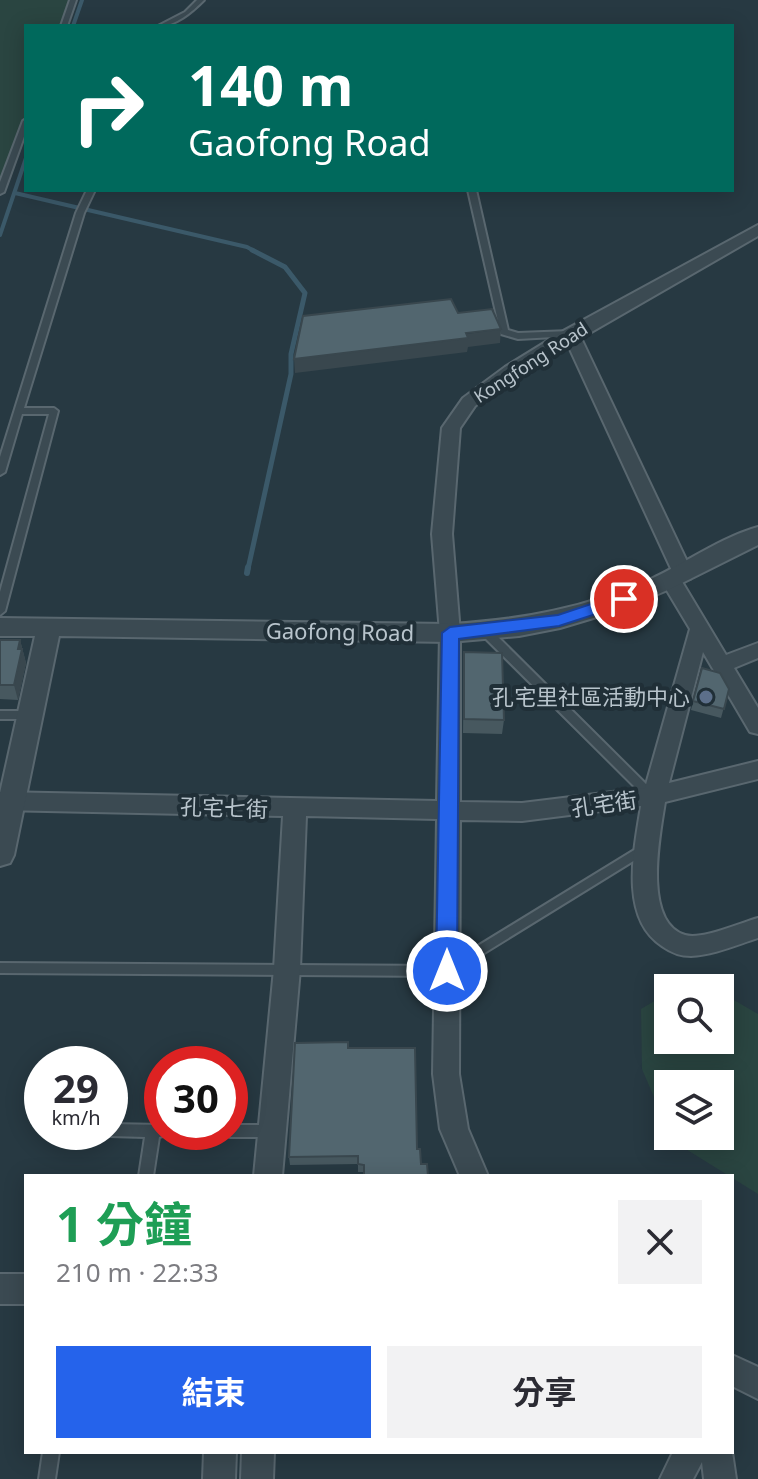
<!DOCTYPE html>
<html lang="zh-TW">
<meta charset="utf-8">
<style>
:root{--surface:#fff;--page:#f2f2f3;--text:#2b2b33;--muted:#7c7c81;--accent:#2563eb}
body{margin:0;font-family:"Noto Sans","Noto Sans TC",sans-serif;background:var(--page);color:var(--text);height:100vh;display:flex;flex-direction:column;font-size:30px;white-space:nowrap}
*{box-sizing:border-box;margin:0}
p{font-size:26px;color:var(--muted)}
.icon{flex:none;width:44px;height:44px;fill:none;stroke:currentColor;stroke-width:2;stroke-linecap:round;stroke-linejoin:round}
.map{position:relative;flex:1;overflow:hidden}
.details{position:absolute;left:24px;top:1174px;width:710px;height:280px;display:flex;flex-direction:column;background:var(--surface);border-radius:0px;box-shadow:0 4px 20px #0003}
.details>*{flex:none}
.banner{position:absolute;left:24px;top:24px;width:710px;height:168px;border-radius:0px;box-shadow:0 4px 20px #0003;background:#00695c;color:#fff;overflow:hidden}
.controls{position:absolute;left:654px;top:974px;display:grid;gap:16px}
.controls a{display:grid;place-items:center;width:80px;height:80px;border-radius:0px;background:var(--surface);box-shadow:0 4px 20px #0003;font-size:40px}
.speed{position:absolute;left:24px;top:1046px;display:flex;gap:16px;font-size:40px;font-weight:700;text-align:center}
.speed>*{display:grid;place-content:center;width:104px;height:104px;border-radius:50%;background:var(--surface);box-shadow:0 4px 20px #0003;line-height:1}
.speed small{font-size:20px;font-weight:400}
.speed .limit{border:12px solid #d22;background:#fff;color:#111}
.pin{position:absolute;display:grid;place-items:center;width:68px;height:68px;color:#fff;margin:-34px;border:4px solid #fff;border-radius:50%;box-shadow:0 2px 8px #0007}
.me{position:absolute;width:88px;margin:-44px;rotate:0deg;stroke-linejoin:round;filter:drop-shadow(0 0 6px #0008)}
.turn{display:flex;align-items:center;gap:28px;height:168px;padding:0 32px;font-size:36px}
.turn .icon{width:104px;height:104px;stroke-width:2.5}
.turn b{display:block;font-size:56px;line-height:68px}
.round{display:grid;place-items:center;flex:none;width:84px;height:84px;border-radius:0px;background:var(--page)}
.head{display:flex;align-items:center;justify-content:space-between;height:136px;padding:0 32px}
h1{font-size:48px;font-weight:700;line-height:60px;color:#1e9e55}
.primary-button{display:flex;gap:16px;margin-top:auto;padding:16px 32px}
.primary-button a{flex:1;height:92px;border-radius:0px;background:var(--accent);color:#fff;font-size:32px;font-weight:700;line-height:92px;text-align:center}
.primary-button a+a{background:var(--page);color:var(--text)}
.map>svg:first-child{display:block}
.green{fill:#2a4541}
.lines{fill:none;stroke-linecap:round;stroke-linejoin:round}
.stream-far2{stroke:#3b5969;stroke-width:4}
.stream-far1{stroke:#3b5969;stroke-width:5}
.stream{stroke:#3b5969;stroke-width:6}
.service-casing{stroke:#59676f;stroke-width:4}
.minor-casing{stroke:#59676f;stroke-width:4}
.tertiary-casing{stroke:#59676f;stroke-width:4}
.service{fill:#3b4a52;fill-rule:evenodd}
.minor{fill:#3b4a52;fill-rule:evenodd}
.tertiary{fill:#3b4a52;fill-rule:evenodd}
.wall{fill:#47585f}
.shaded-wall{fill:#39474e}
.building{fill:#52666f;stroke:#39474e;stroke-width:2}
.route{fill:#2563eb;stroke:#184099;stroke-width:2}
.service-dot{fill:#5c6f8a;stroke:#202f37;stroke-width:3}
.labels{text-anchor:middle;stroke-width:8;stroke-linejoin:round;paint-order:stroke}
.far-street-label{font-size:18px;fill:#b8c4cc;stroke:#202f37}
.street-label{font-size:22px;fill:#b8c4cc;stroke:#202f37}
.poi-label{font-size:22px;fill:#b8c4cc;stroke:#202f37;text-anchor:end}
</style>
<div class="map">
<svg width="758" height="1479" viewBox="0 0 758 1479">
<rect width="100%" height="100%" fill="#273942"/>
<g class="green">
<polygon points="0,0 71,0 61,26 26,26 26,113 0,182"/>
<polygon points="720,992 758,1014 758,1194 673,1141 671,1136 720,1136 720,1084 668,1084 668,1130 642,1069 641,1009 668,993 668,1040 720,1040"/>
</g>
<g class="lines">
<g class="stream-far2">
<polyline points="73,26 82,0"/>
<polyline points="15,193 247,247 256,252"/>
<polyline points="0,235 26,158"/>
</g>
<polyline class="stream-far1" points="248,569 291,374 291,354 305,293 285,267 252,250"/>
<polyline class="stream" points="247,573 248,567"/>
<g class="service-casing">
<g id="service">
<polygon points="70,0 76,0 67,26 61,26"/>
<path d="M197 0H204C192 12 176 26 158 26L185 12Z"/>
<polygon points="26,119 26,131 4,192 0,194 0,182 23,121"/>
<polygon points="87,190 95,190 84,213 24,408 54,408 58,411 5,611 0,615 0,592 49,414 22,414 5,472 0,475 0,457 76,213"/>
<polygon points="468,190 476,190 508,330 518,333 570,331 573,332 573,336 518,339 501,334"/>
<polygon points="485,627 489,628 656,794 658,797 656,800 648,800 481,634 480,631"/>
<polygon points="0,711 30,711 35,715 30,719 0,719"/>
<polygon points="644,844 648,846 650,849 648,852 447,976 0,973 0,963 445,966"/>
<polygon points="110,1124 162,1125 162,1132 168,1132 167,1135 159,1137 153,1176 139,1176 145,1137 110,1136 104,1132 110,1132"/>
<polygon points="230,1125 273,1125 278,1127 280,1131 278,1135 273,1137 230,1137 225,1135 224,1132 230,1132"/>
<polygon points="43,1452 59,1452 55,1479 39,1479"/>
</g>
</g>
<g class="minor-casing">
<g id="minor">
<path d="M758 225V236L581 338 693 574 690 579 681 580 726 655 758 643V658L734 668 758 708V734L750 732 703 652 669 783 758 761V779L665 802C660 834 642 922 685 935 702 940 740 923 758 918V938C736 945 714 955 691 956 680 956 672 953 662 946 619 918 634 850 641 806L522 821 460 820 459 1074 468 1129 488 1176H460L440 1129 433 1074 437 819 306 816 300 969 282 1176H254L274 969 283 816 0 810V792L437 801 440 633 432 534 442 428 463 398 505 367 565 330ZM568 345 673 573 663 574 660 579 690 629 645 788 522 803 460 802V633L452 534 460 428 475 406 517 375Z"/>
<rect x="0" y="1274" width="26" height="30"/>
<polygon points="732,1355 758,1367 758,1399 732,1386"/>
<polygon points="204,1452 236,1452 235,1479 203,1479"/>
<polygon points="242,1452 274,1452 273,1479 241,1479"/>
<polygon points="673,1452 732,1452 736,1479 704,1479 702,1462 693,1479 660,1479"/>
</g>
</g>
<g class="tertiary-casing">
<path id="tertiary" d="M758 527V545L670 589 620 610 560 628 519 636 450 642 59 636 14 855 10 863 0 866V793L35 636H0V618L450 624C522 620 586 608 653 578 687 562 722 537 758 527Z"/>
</g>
<use href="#service" class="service"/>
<use href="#minor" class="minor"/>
<use href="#tertiary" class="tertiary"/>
</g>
<g class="wall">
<polygon points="0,640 20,640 26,663 18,700 0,699"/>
<polygon points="464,652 504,720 502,734 463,733"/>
<polygon points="702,668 729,689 721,718 691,710"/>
<polygon points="348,1048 415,1048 364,1172 358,1172 358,1164 290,1165 289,1157"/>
</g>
<g class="shaded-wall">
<polygon points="501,329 500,343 468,347 467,352 295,373 294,359"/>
<polygon points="20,640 26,663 18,700 14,685"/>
</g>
<g class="building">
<polygon points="451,299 458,313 492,309 501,329 466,333 468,338 294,359 303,316"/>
<polygon points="0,640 20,640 18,649 22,649 14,685 0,685"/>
<polygon points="464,652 502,653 504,720 464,719"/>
<polygon points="702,668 720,673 729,689 724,709 693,701"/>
<polygon points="348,1042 348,1048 415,1048 417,1149 420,1149 421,1164 427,1164 428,1176 364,1176 364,1165 358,1164 358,1156 289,1157 295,1043"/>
</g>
<polygon class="route" points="624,593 633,599 630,603 559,626 459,639 457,971 454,977 447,980 439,977 436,971 442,633 450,627 558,615"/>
<circle class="service-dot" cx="706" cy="697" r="8"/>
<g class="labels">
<g class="far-street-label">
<text transform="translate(531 363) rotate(-33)" y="6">Kongfong Road</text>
</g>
<g class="street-label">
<text transform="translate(340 632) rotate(1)" y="8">Gaofong Road</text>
<text transform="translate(604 804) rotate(-8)" y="8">孔宅街</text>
<text transform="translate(224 808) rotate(2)" y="8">孔宅七街</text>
</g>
<g class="poi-label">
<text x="690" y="705">孔宅里社區活動中心</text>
</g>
</g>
</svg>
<div class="controls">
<a><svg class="icon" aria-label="search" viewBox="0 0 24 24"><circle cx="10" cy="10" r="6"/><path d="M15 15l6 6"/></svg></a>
<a><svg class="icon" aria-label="layers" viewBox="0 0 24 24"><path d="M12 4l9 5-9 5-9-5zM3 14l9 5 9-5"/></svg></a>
</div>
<div class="speed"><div>29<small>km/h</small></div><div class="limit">30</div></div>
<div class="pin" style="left:624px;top:599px;background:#d93025"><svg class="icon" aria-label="arrive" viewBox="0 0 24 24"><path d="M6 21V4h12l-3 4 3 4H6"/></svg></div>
<svg class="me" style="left:447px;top:971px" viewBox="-20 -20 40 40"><circle r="17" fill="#2563eb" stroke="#fff" stroke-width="3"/><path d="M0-11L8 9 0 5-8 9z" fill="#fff"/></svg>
<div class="banner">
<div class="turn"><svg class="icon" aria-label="right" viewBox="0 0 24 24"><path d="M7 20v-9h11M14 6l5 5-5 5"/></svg><div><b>140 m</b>Gaofong Road</div></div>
</div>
<section class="details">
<div class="head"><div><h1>1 分鐘</h1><p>210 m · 22:33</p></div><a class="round"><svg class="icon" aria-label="close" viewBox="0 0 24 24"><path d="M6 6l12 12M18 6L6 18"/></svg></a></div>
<div class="primary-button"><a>結束</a><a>分享</a></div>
</section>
</div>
